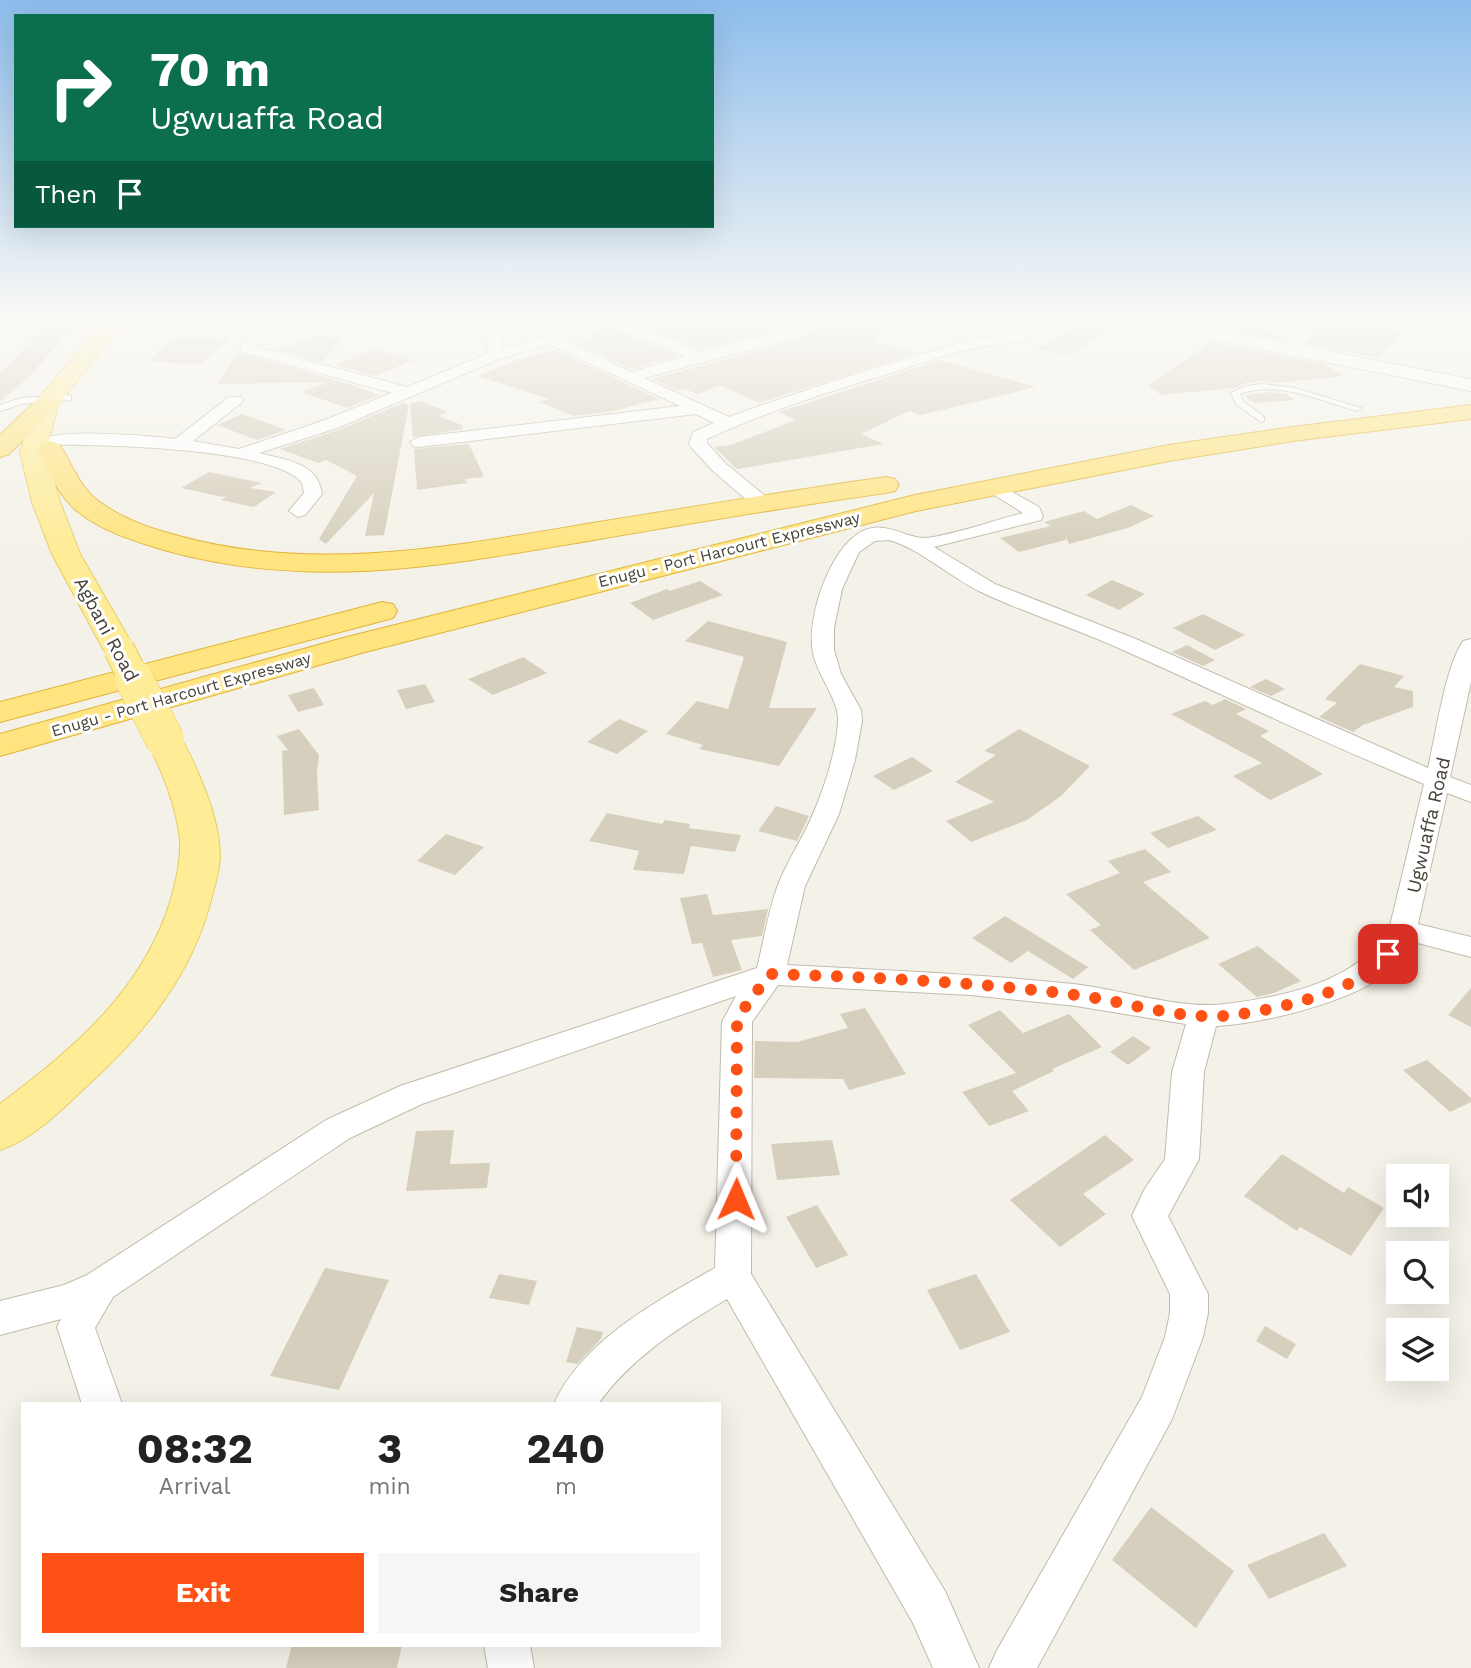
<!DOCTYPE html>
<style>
:root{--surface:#fff;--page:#f6f6f6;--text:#222;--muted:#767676;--accent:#fd5116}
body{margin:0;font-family:"Work Sans",sans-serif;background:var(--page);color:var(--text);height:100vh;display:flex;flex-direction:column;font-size:26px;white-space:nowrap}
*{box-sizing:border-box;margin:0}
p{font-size:23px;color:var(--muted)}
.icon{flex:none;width:38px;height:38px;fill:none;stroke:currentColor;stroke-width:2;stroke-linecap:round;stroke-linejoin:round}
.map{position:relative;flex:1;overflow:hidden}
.sheet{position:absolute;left:21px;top:1402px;width:700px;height:245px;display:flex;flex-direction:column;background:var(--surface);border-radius:0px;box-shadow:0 7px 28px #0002}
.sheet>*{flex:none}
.hud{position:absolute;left:14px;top:14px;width:700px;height:214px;border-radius:0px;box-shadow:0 7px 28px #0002;background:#0b6e4f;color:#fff;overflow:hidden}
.controls{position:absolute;left:1386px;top:1164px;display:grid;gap:14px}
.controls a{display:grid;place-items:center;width:63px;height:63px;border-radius:0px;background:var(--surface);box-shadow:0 7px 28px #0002;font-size:35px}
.pin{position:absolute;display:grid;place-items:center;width:60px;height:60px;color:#fff;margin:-30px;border-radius:14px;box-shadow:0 4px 10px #0006}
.me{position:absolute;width:77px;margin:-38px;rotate:1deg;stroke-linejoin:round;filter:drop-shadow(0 0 5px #0008)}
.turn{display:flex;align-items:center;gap:24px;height:147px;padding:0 21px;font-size:32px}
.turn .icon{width:91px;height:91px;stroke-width:2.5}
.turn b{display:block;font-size:49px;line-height:60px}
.then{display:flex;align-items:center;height:66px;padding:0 21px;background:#0003;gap:14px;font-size:26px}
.eta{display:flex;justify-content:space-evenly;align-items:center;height:119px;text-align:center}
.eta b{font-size:42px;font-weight:700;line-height:49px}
.button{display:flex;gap:14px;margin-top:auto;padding:14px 21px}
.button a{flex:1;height:80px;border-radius:0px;background:var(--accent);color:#fff;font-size:28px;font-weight:700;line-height:80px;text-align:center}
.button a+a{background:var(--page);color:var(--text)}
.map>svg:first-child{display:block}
.building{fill:#d6cfbd}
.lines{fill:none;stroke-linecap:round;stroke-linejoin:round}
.service-casing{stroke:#c0bbaa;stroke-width:2}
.minor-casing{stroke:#c0bbaa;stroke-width:2}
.tertiary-casing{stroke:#c0bbaa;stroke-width:2}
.primary-casing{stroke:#e6cd65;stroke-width:2}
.trunk-casing{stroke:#e0b336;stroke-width:2}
.service{fill:#fff;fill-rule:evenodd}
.minor{fill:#fff;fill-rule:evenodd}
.tertiary{fill:#fff;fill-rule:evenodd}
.primary{fill:#ffec97;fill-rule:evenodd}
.trunk{fill:#ffe480;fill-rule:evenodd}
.primary-bridge-far1-casing{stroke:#e6cd65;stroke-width:32;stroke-linecap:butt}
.primary-bridge-casing{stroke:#e6cd65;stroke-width:39;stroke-linecap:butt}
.primary-bridge-far1{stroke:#ffec97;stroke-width:30}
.primary-bridge{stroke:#ffec97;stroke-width:38}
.route{stroke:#fd5116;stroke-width:12;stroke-dasharray:0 21.6}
.labels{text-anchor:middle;stroke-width:6;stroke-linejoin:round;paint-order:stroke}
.far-street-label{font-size:16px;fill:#484337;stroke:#fff}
.street-label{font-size:19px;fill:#484337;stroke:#fff}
</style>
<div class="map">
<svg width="1471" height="1668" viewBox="0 0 1471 1668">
<rect width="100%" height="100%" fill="#f4f2e8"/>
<g class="building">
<polygon points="52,319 80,319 29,377 0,402 0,374"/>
<polygon points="702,319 711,322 721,319 814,319 702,349 628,320"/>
<polygon points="845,319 881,319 875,341 917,353 759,403 720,385 698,394 682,388 677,390 652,379 758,351 841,325"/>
<polygon points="1087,319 1126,319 1068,356 1037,348"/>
<polygon points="1322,319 1371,319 1371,325 1402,333 1379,358 1306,344"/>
<polygon points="1236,324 1273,332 1284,339 1229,329"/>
<polygon points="612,329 678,356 631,369 577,343 594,338 588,336"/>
<polygon points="320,334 342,340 322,362 277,350"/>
<polygon points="175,337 183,337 232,338 200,365 148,361"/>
<polygon points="1211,342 1325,364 1344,376 1275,383 1263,381 1245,383 1234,388 1161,395 1148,385"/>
<polygon points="376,349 414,360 375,376 335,365"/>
<polygon points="555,350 659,399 613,411 573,416 540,402 549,399 477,376 520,359"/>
<polygon points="237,352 352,385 380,395 347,408 301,392 329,382 218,384"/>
<polygon points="940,360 1036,387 921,415 909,411 861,434 884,444 737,469 714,447 731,445 796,420 779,412"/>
<polygon points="1269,392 1286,394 1295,400 1255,403 1244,396"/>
<polygon points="421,401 447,412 438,416 462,425 463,429 413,437 410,404"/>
<polygon points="403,403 409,405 384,535 365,536 374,493 326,544 319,539 357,476 326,460 318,463 280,449 338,430"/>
<polygon points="242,414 286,430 257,440 217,425"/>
<polygon points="469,444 484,477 465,479 467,483 417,490 414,449"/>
<polygon points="209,472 262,483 250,488 276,492 254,507 221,500 227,496 223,497 181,488"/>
<polygon points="1131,505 1154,516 1128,528 1069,544 1065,535 1066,540 1019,552 1000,538 1051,526 1044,522 1084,511 1097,519"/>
<polygon points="1112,580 1145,594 1119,610 1086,595"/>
<polygon points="700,581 723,595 653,620 630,603 667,589 670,591"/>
<polygon points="1203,614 1245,635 1215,650 1173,628"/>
<polygon points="708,621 787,642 769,708 817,708 779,766 699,749 703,745 666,734 697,701 728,709 744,657 685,641"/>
<polygon points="1187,645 1215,660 1203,666 1172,652"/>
<polygon points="523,657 547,673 493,695 468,679"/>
<polygon points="1360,664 1404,676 1394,687 1413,691 1413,707 1363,725 1353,732 1319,717 1337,703 1325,699"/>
<polygon points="1266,679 1285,689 1271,696 1250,687"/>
<polygon points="425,684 435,702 406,709 397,690"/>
<polygon points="314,688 324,705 298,712 288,695"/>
<polygon points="1225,699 1246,709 1236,714 1269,731 1260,736 1323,774 1270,800 1233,776 1262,763 1171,714 1205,701 1213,705"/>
<polygon points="619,719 648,731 617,754 587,742"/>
<polygon points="299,729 319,755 317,772 319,810 284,815 282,751 288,750 277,736"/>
<polygon points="1019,729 1090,766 1061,796 1027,820 971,842 946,821 994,802 955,782 996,755 984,751"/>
<polygon points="912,757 933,771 894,790 873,776"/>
<polygon points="776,806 809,816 797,841 758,831"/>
<polygon points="607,813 662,824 665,820 690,824 689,828 741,835 735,852 691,846 684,874 633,870 639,851 589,841"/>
<polygon points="1198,816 1217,830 1168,848 1150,833"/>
<polygon points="446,834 484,847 455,875 417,861"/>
<polygon points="1145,849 1171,872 1143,882 1210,938 1134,970 1090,930 1101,925 1066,894 1120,873 1108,861"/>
<polygon points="707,894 713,915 768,909 762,936 731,940 742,970 713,977 702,943 692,944 680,898"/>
<polygon points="1005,916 1088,967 1073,979 1028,951 1011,963 972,938"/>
<polygon points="1258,946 1301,981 1274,993 1257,997 1218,964"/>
<polygon points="1471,988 1471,1027 1448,1015"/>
<polygon points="865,1008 906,1074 849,1090 843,1079 754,1078 755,1041 797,1042 848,1028 840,1014"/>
<polygon points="1000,1010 1023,1033 1069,1014 1102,1047 1052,1069 1054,1071 1012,1091 1029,1111 989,1126 962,1092 1016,1073 968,1025"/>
<polygon points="1133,1036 1151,1048 1128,1065 1110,1052"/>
<polygon points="1427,1060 1471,1098 1471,1102 1450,1112 1403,1070"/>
<polygon points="454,1130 450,1164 490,1163 487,1188 406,1191 416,1131"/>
<polygon points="1105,1135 1134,1160 1083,1194 1106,1214 1060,1247 1010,1200"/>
<polygon points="832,1140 840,1175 777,1180 771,1144"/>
<polygon points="1282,1154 1344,1193 1348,1187 1384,1208 1351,1256 1300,1227 1297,1231 1244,1196"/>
<polygon points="817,1205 848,1255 816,1268 786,1217"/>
<polygon points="325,1268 389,1280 339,1390 270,1376"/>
<polygon points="499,1274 537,1281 529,1305 489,1298"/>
<polygon points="976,1274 1010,1332 960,1350 927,1290"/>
<polygon points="1265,1326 1296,1344 1287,1359 1256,1341"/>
<polygon points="577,1327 603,1332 601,1339 577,1364 566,1362"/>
<polygon points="1151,1507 1234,1571 1196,1628 1112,1560"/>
<polygon points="1324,1533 1347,1566 1269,1599 1247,1565"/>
<polygon points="292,1645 402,1645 397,1668 286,1668"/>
</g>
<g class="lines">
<g class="service-casing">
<g id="service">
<path d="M1263 384 1295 388 1361 408 1357 411C1320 401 1278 380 1240 394L1243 401 1264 417V421L1261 422 1236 404 1231 393 1245 386Z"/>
<polygon points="68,395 71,396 71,400 22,404 0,411 0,405 21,398"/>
</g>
</g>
<g class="minor-casing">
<g id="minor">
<path d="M259 319H273L256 347 407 387 487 354 488 319H502V349L605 319H626L625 321 702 352 822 319H842L840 322 757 348 644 378 729 417C806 389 885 364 964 342 985 336 1022 341 1032 319H1046C1035 345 1006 343 982 347 952 351 922 363 894 372 831 391 767 411 707 439V443L725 463 770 500 772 504 770 508H756L713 471 692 448 689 444 693 432 714 423 696 414 419 447 413 446 410 442 419 437 680 406 549 344 499 359 337 428 259 453C285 460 318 462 322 494L305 515 298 517 289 511 304 493 302 483C276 448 97 444 52 445L44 440C55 428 154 436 175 439L229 397H241L243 400 241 403 193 441 239 449 325 420 392 393 242 352 240 349ZM612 326 686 356 631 372 564 340Z"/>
<path d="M1305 319H1319C1312 333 1301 355 1282 351L1280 348C1289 336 1297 333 1305 319Z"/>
<path d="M994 482 1039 507 1043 516 1041 520 934 547 995 584 1136 639 1428 768C1436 734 1445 668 1463 641L1471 639V682L1450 777 1471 785V802L1447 793 1418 924 1471 937V957L1410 941C1400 958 1387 975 1369 985 1330 1006 1260 1024 1216 1026L1204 1072 1199 1159 1168 1216 1208 1294V1313L1203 1337 1172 1419 1037 1668H989L996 1652 1142 1397 1165 1337 1170 1313V1294L1132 1216 1144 1190 1165 1159 1172 1072 1186 1024 1076 1006 971 995 778 985 752 1022 751 1274 945 1591 979 1668H933L913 1623 727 1299C678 1328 632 1357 598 1404H554C583 1340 657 1301 715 1268L722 1022 736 996 422 1104 350 1138 113 1297 95 1328 122 1404H82L57 1327 61 1319 0 1335V1301L64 1285 87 1275 326 1120 400 1086 757 968C764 941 768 911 778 885 787 861 803 838 813 814 825 786 836 752 838 722 840 701 817 675 813 653 806 619 830 546 863 531 886 520 907 539 925 538 951 536 995 520 1023 513L988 491 985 487ZM889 540C919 548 951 578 981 592 1027 614 1077 629 1123 650 1224 695 1322 742 1424 784L1389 930C1356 982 1284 997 1225 1004 1180 1010 1120 989 1073 984 978 974 882 970 787 965L805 886 839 814 855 760 862 721 861 710 841 674 834 650V628L842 589 859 552 875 541Z"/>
<polygon points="484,1645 530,1645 534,1668 488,1668"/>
</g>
</g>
<g class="tertiary-casing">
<polygon id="tertiary" points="1128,319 1162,319 1471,379 1471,391 1137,324"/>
</g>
<g class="primary-casing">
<g id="primary">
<polygon points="105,319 126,319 58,405 46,452 60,502 80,554 135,649 130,656 119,659 108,656 103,649 52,554 32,502 20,452 34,404"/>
<path d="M165 729 177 733C187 746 193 761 199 775 210 801 220 829 220 858 219 872 215 886 211 900 192 974 145 1033 89 1084 63 1108 34 1139 0 1150V1104C74 1048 143 991 171 899 176 880 181 861 180 841 177 806 162 772 147 740L153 733Z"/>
</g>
</g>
<g class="trunk-casing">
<g id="trunk">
<polygon points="46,397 54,399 58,404 54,409 9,454 0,457 0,435 38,399"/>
<polygon points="1471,405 1471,419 1293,441 1169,461 916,511 365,652 0,756 0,734 343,638 915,495 1169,445 1293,427"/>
<path d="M50 441 59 444C72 463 78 485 97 500 120 518 151 529 179 536 320 575 464 544 605 521 687 508 769 494 851 482L886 477 895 479 899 485 895 491 886 493C786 507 687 524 588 541 442 566 309 591 164 550 134 541 101 531 77 511 58 495 48 471 37 449L41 444Z"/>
<polygon points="382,602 393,604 397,611 393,618 0,722 0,702"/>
</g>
</g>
<use href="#service" class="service"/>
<use href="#minor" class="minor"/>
<use href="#tertiary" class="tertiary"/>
<use href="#primary" class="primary"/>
<use href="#trunk" class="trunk"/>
<g class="primary-bridge-far1-casing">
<polyline id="primary-bridge-far1" points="119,649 135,681"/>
</g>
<g class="primary-bridge-casing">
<polyline id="primary-bridge" points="134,679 165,740"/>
</g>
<use href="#primary-bridge-far1" class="primary-bridge-far1"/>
<use href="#primary-bridge" class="primary-bridge"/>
</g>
<linearGradient id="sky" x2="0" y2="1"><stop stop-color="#8dbdec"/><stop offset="0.58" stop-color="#faf9f5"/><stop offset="1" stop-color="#faf9f5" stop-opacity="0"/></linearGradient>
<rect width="1471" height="552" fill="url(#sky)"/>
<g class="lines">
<path class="route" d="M736 1199 737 1022 743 1010 770 974C872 977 975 982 1076 995 1123 1001 1176 1019 1223 1016 1263 1013 1325 998 1360 978 1370 971 1380 962 1388 954"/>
</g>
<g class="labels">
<g class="far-street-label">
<text transform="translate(729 549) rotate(-14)" y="6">Enugu - Port Harcourt Expressway</text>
<text transform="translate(181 694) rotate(-16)" y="6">Enugu - Port Harcourt Expressway</text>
</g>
<g class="street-label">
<text transform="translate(107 629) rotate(62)" y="7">Agbani Road</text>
<text transform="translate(1428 825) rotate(-77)" y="7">Ugwuaffa Road</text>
</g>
</g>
</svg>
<div class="controls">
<a><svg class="icon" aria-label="sound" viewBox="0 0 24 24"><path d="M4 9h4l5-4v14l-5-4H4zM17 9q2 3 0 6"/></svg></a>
<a><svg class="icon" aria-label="search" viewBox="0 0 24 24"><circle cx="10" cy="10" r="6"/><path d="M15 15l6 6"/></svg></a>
<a><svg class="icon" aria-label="layers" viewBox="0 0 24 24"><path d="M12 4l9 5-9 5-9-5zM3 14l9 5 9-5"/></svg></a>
</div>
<div class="pin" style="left:1388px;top:954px;background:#d93025"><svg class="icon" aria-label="arrive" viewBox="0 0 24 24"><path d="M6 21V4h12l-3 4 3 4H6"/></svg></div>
<svg class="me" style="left:736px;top:1199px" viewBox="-20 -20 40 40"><path d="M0-17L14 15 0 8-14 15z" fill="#fd5116" stroke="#fff" stroke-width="4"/></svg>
<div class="hud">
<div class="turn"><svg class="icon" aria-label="right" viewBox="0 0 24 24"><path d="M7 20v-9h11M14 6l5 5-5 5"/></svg><div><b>70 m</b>Ugwuaffa Road</div></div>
<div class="then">Then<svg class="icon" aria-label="arrive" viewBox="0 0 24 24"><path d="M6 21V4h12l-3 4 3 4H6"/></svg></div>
</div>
<section class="sheet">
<div class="eta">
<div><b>08:32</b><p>Arrival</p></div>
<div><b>3</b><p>min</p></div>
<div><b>240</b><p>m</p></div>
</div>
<div class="button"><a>Exit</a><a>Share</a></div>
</section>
</div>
